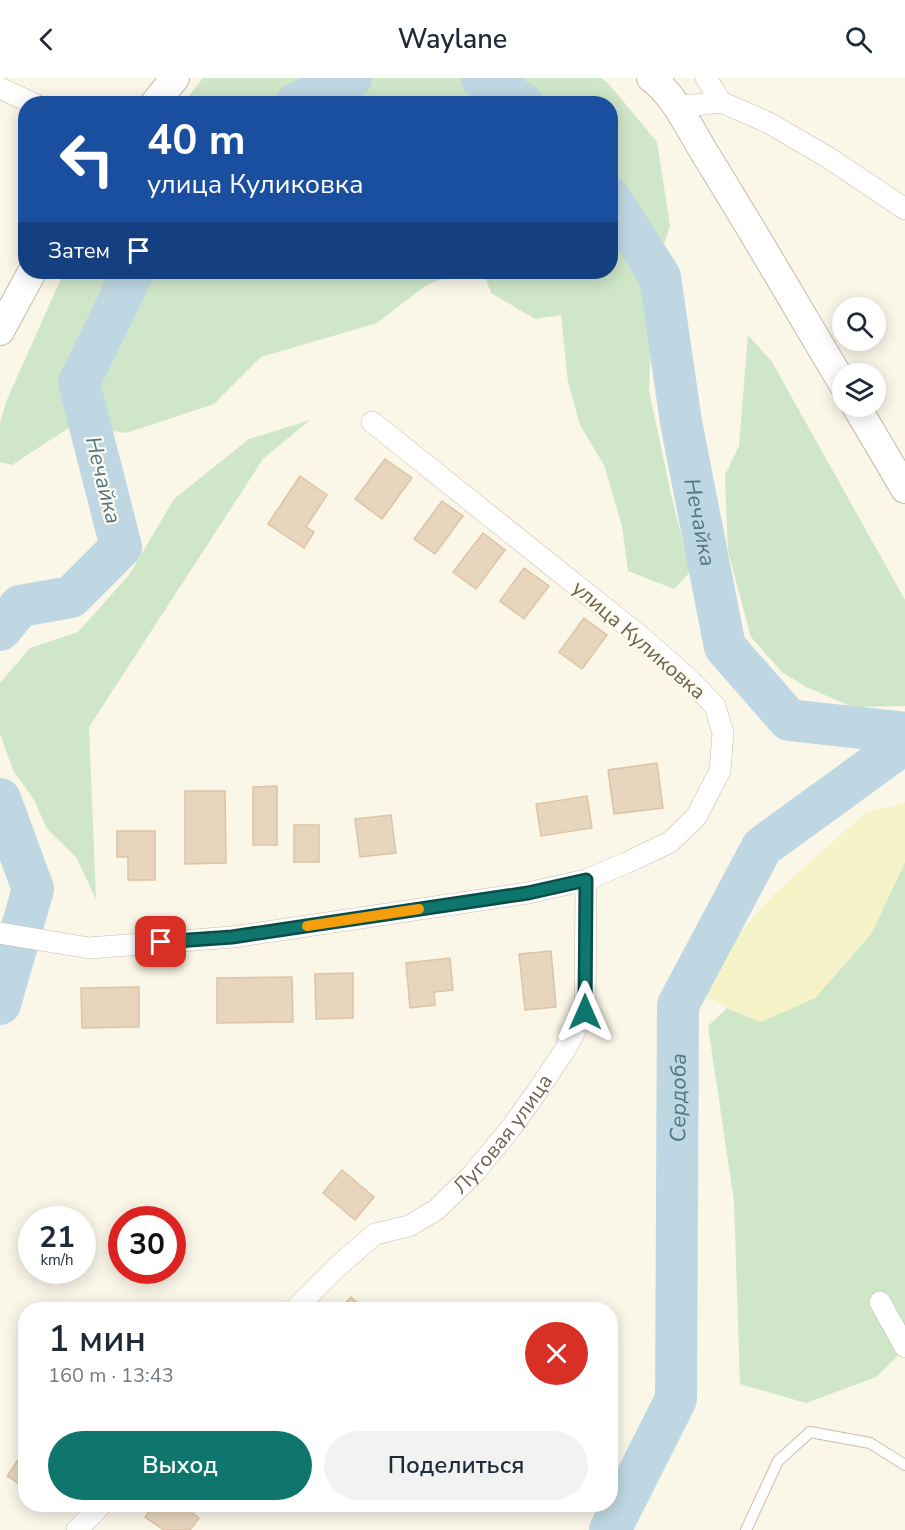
<!DOCTYPE html>
<html lang="ru">
<meta charset="utf-8">
<style>
:root{--surface:#fff;--page:#f2f2f3;--text:#1f2937;--muted:#747a83;--accent:#0f766e}
body{margin:0;font-family:"Nunito Sans",sans-serif;background:var(--page);color:var(--text);height:100vh;display:flex;flex-direction:column;font-size:22px;white-space:nowrap}
*{box-sizing:border-box;margin:0}
p{font-size:20px;color:var(--muted)}
.icon{flex:none;width:33px;height:33px;fill:none;stroke:currentColor;stroke-width:2;stroke-linecap:round;stroke-linejoin:round}
.map{position:relative;flex:1;overflow:hidden}
.side{position:absolute;left:18px;top:1224px;width:600px;height:210px;display:flex;flex-direction:column;background:var(--surface);border-radius:24px;box-shadow:0 3px 15px #0003}
.side>*{flex:none}
.top-card{position:absolute;left:18px;top:18px;width:600px;height:183px;border-radius:24px;box-shadow:0 3px 15px #0003;background:#1a4fa0;color:#fff;overflow:hidden}
.controls{position:absolute;left:832px;top:219px;display:grid;gap:12px}
.controls a{display:grid;place-items:center;width:54px;height:54px;border-radius:50%;background:var(--surface);box-shadow:0 3px 15px #0003;font-size:30px}
.speed{position:absolute;left:18px;top:1128px;display:flex;gap:12px;font-size:30px;font-weight:700;text-align:center}
.speed>*{display:grid;place-content:center;width:78px;height:78px;border-radius:50%;background:var(--surface);box-shadow:0 3px 15px #0003;line-height:1}
.speed small{font-size:15px;font-weight:400}
.speed .limit{border:9px solid #d22;background:#fff;color:#111}
.pin{position:absolute;display:grid;place-items:center;width:51px;height:51px;color:#fff;margin:-26px;border-radius:12px;box-shadow:0 3px 9px #0006}
.me{position:absolute;width:66px;margin:-33px;rotate:0deg;stroke-linejoin:round;filter:drop-shadow(0 0 4px #0008)}
.turn{display:flex;align-items:center;gap:21px;height:126px;padding:0 30px;font-size:27px}
.turn .icon{width:78px;height:78px;stroke-width:2.5}
.turn b{display:block;font-size:42px;line-height:51px}
.then{display:flex;align-items:center;height:57px;padding:0 30px;background:#0003;gap:12px;font-size:22px}
.round{display:grid;place-items:center;flex:none;width:63px;height:63px;border-radius:32px;background:var(--page)}
.overview{display:flex;align-items:center;justify-content:space-between;height:102px;padding:0 30px}
h1{font-size:36px;font-weight:600;line-height:45px}
.action{display:flex;gap:12px;margin-top:auto;padding:12px 30px}
.action a{flex:1;height:69px;border-radius:36px;background:var(--accent);color:#fff;font-size:24px;font-weight:600;line-height:69px;text-align:center}
.action a+a{background:var(--page);color:var(--text)}
header{display:flex;justify-content:space-between;align-items:center;height:78px;padding:0 30px;background:var(--surface);font-size:27px;font-weight:600}
.map>svg:first-child{display:block}
.green{fill:#cfe6c8}
.sand{fill:#f5f3c7}
.lines{fill:none;stroke-linecap:round;stroke-linejoin:round}
.river{stroke:#bfd7e2;stroke-width:42}
.building{fill:#e7d5be;stroke:#ddc4a5;stroke-width:1.5}
.lane-casing{stroke:#c8bdad;stroke-width:12}
.street-casing{stroke:#c8bdad;stroke-width:22}
.secondary-casing{stroke:#c8bca9;stroke-width:30}
.lane{stroke:#fff;stroke-width:10}
.street{stroke:#fff;stroke-width:21}
.secondary{stroke:#fff;stroke-width:28}
.route-casing{stroke:#0a4d48;stroke-width:15}
.route{stroke:#0f766e;stroke-width:10}
.slow{stroke:#f59e0b;stroke-width:10}
.labels{text-anchor:middle;stroke-width:4.5;stroke-linejoin:round;paint-order:stroke}
.street-label{font-size:21px;fill:#71614f;stroke:#fdfaee}
.water-label{font-size:22px;font-style:italic;fill:#4f7589;stroke:#fdfaee}
</style>
<header><svg class="icon" aria-label="back" viewBox="0 0 24 24"><path d="M15 5l-7 7 7 7"/></svg>Waylane<svg class="icon" aria-label="search" viewBox="0 0 24 24"><circle cx="10" cy="10" r="6"/><path d="M15 15l6 6"/></svg></header>
<div class="map">
<svg width="905" height="1452" viewBox="0 0 905 1452">
<rect width="100%" height="100%" fill="#faf6e8"/>
<g class="green">
<polygon points="203,0 601,0 608,5 657,64 670,148 643,230 651,264 649,313 671,416 690,494 674,511 628,493 622,448 604,387 580,347 568,304 561,237 535,241 491,215 483,194 610,194 610,26 183,25"/>
<polygon points="64,194 458,194 425,208 377,245 261,279 214,326 126,355 73,347 12,387 0,384 0,345 6,324"/>
<polygon points="748,257 772,284 905,522 905,628 853,629 806,609 782,594 751,559 728,473 725,397 739,368"/>
<polygon points="310,342 263,381 89,649 96,821 76,779 47,751 34,722 13,692 0,656 0,605 30,570 78,554 129,497 174,421 249,361"/>
<polygon points="905,784 905,1271 876,1299 806,1325 740,1306 734,1123 708,948 727,930 760,944 815,920 821,913 871,856"/>
</g>
<polygon class="sand" points="905,724 905,784 871,856 821,913 815,920 760,944 706,919 731,865 772,818 864,736"/>
<g class="lines">
<g class="river">
<polyline points="482,0 523,26"/>
<polyline points="296,26 351,0"/>
<path id="s1" d="M610 120 660 199 681 344 725 569 789 642 905 655"/>
<polyline points="0,552 20,528 71,519 121,469 79,305 133,194"/>
<polyline points="0,721 33,811 0,926"/>
<path id="s2" d="M610 1452 676 1321 678 927 762 769 905 665"/>
</g>
</g>
<g class="building">
<polygon points="385,381 412,400 382,441 355,421"/>
<polygon points="300,398 327,417 306,449 314,454 304,470 268,446"/>
<polygon points="442,423 463,438 435,476 414,461"/>
<polygon points="483,455 505,472 476,511 453,494"/>
<polygon points="524,490 549,508 524,541 500,523"/>
<polygon points="584,540 607,557 582,591 559,574"/>
<polygon points="657,685 663,730 614,736 608,692"/>
<polygon points="277,708 277,767 253,767 253,709"/>
<polygon points="185,713 225,713 226,785 185,786"/>
<polygon points="587,718 592,750 541,758 536,726"/>
<polygon points="391,737 396,775 360,779 355,741"/>
<rect x="294" y="747" width="25" height="37"/>
<polygon points="117,753 155,753 155,802 128,802 128,779 117,779"/>
<polygon points="551,873 556,929 525,932 519,876"/>
<polygon points="450,880 453,912 434,914 435,927 410,930 406,885"/>
<polygon points="353,895 353,940 316,941 315,896"/>
<polygon points="292,899 293,944 217,945 217,900"/>
<polygon points="139,909 139,949 82,950 81,910"/>
<polygon points="342,1092 374,1119 355,1142 323,1115"/>
<polygon points="351,1219 365,1232 339,1232"/>
<polygon points="26,1370 26,1410 7,1398"/>
<polygon points="154,1426 180,1426 199,1440 190,1452 164,1452 145,1439"/>
</g>
<g class="lines">
<g class="lane-casing">
<polyline id="lane" points="746,1452 778,1383 810,1354 870,1365 905,1387"/>
</g>
<g class="street-casing">
<g id="street">
<polyline points="706,0 721,24"/>
<polyline points="0,10 34,26"/>
<polyline points="676,29 721,24 769,45 829,80 905,131"/>
<polyline points="0,855 89,870 233,859 528,815 586,802 626,785 670,764 696,739 720,693 723,655 715,628 690,602 640,558 372,344"/>
<polyline points="880,1224 905,1269"/>
<path id="s3" d="M294 1232 337 1189 375 1156 409 1148 436 1132 474 1095 511 1050 536 1015 566 970 585 934 586 802"/>
<polyline points="77,1452 102,1426"/>
</g>
</g>
<g class="secondary-casing">
<g id="secondary">
<path d="M651 0C673 15 690 51 704 74 752 151 797 229 843 306"/>
<polyline points="154,26 175,0"/>
<polyline points="0,253 32,194"/>
<polyline points="856,328 905,411"/>
</g>
</g>
<use href="#lane" class="lane"/>
<use href="#street" class="street"/>
<use href="#secondary" class="secondary"/>
</g>
<g class="lines">
<g class="route-casing">
<polyline id="route" points="161,864 232,859 528,815 586,802 585,934"/>
</g>
<use href="#route" class="route"/>
<polyline class="slow" points="307,848 419,831"/>
</g>
<g class="labels">
<g class="street-label">
<text transform="translate(639 562) rotate(41)" y="7">улица Куликовка</text>
<text dy="7" stroke="none"><textPath href="#s3" startOffset="279">Луговая улица</textPath></text>
</g>
<g class="water-label">
<text transform="translate(104 402) rotate(76)" y="8">Нечайка</text>
<text dy="8" stroke="none"><textPath href="#s1" startOffset="342">Нечайка</textPath></text>
<text dy="8" stroke="none"><textPath href="#s2" startOffset="448">Сердоба</textPath></text>
</g>
</g>
</svg>
<div class="controls">
<a><svg class="icon" aria-label="search" viewBox="0 0 24 24"><circle cx="10" cy="10" r="6"/><path d="M15 15l6 6"/></svg></a>
<a><svg class="icon" aria-label="layers" viewBox="0 0 24 24"><path d="M12 4l9 5-9 5-9-5zM3 14l9 5 9-5"/></svg></a>
</div>
<div class="speed"><div>21<small>km/h</small></div><div class="limit">30</div></div>
<div class="pin" style="left:161px;top:864px;background:#d93025"><svg class="icon" aria-label="arrive" viewBox="0 0 24 24"><path d="M6 21V4h12l-3 4 3 4H6"/></svg></div>
<svg class="me" style="left:585px;top:934px" viewBox="-20 -20 40 40"><path d="M0-17L14 15 0 8-14 15z" fill="#0f766e" stroke="#fff" stroke-width="4"/></svg>
<div class="top-card">
<div class="turn"><svg class="icon" aria-label="left" viewBox="0 0 24 24"><path d="M17 20v-9H6M10 6l-5 5 5 5"/></svg><div><b>40 m</b>улица Куликовка</div></div>
<div class="then">Затем<svg class="icon" aria-label="arrive" viewBox="0 0 24 24"><path d="M6 21V4h12l-3 4 3 4H6"/></svg></div>
</div>
<section class="side">
<div class="overview"><div><h1>1 мин</h1><p>160 m · 13:43</p></div><a class="round" style="background:#d93025;color:#fff"><svg class="icon" aria-label="close" viewBox="0 0 24 24"><path d="M6 6l12 12M18 6L6 18"/></svg></a></div>
<div class="action"><a>Выход</a><a>Поделиться</a></div>
</section>
</div>
